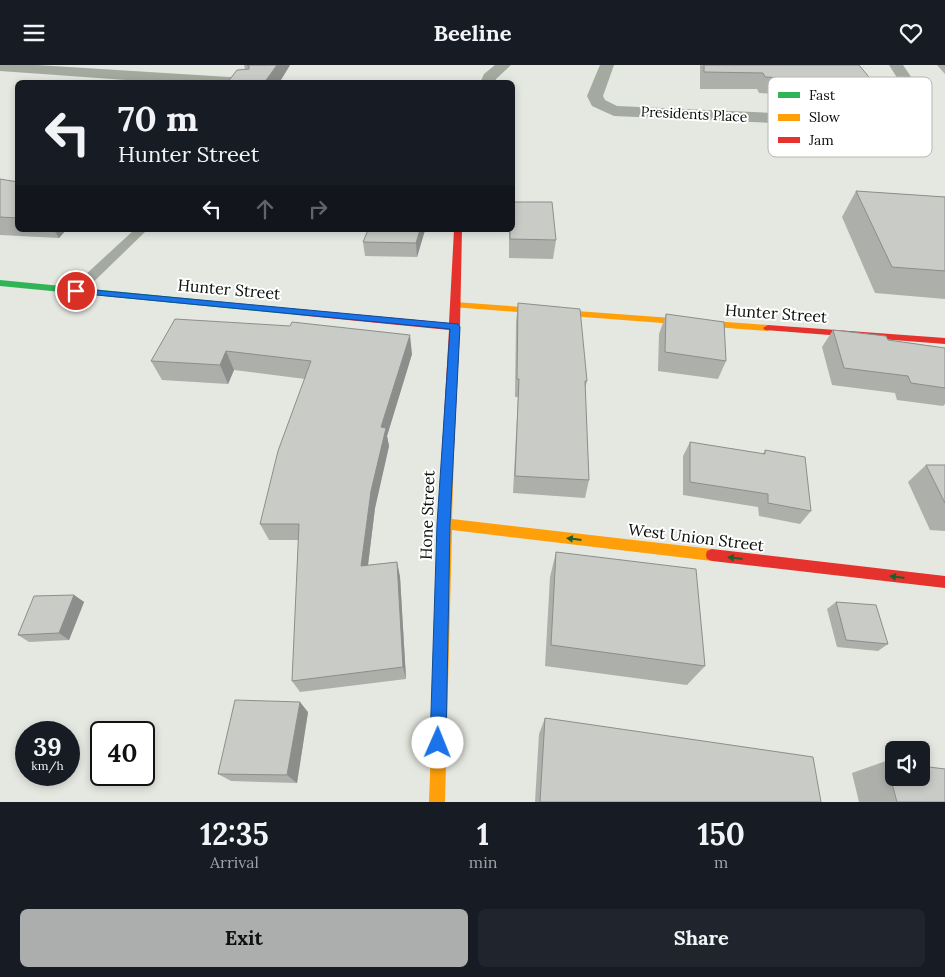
<!DOCTYPE html>
<style>
:root{--surface:#171b24;--page:#20242c;--text:#f1f3f6;--muted:#9ea1a6;--accent:#abaead}
body{margin:0;font-family:Lora,serif;background:var(--page);color:var(--text);height:100vh;display:flex;flex-direction:column;font-size:19px;white-space:nowrap}
*{box-sizing:border-box;margin:0}
p{font-size:16px;color:var(--muted)}
.icon{flex:none;width:28px;height:28px;fill:none;stroke:currentColor;stroke-width:2;stroke-linecap:round;stroke-linejoin:round}
.map{position:relative;height:737px;overflow:hidden}
.panel{display:flex;flex-direction:column;background:var(--surface);flex:1}
.panel>*{flex:none}
.hud{position:absolute;left:15px;top:15px;width:500px;height:152px;border-radius:8px;box-shadow:0 2px 8px #0003;background:#171b24;color:var(--text);overflow:hidden}
.tools{position:absolute;left:885px;top:676px;display:grid;gap:10px}
.tools a{display:grid;place-items:center;width:45px;height:45px;border-radius:8px;background:var(--surface);box-shadow:0 2px 8px #0003;font-size:25px}
.speed{position:absolute;left:15px;top:656px;display:flex;gap:10px;font-size:25px;font-weight:700;text-align:center}
.speed>*{display:grid;place-content:center;width:65px;height:65px;border-radius:50%;background:var(--surface);box-shadow:0 2px 8px #0003;line-height:1}
.speed small{font-size:12px;font-weight:400}
.speed .limit{border:2px solid #111;border-radius:8px;background:#fff;color:#111}
.pin{position:absolute;display:grid;place-items:center;width:42px;height:42px;color:#fff;margin:-21px;border:2px solid #fff;border-radius:50%;box-shadow:0 1px 5px #0007}
.me{position:absolute;width:55px;margin:-28px;rotate:1deg;stroke-linejoin:round;filter:drop-shadow(0 0 4px #0008)}
.turn{display:flex;align-items:center;gap:18px;height:105px;padding:0 20px;font-size:22px}
.turn .icon{width:65px;height:65px;stroke-width:2.5}
.turn b{display:block;font-size:35px;line-height:42px}
.lanes{display:flex;align-items:center;height:48px;padding:0 20px;background:#0003;justify-content:center;gap:25px;direction:ltr}
.lanes .off{opacity:.35}
.eta{display:flex;justify-content:space-evenly;align-items:center;height:85px;text-align:center}
.eta b{font-size:30px;font-weight:800;line-height:35px}
.button{display:flex;gap:10px;margin-top:auto;padding:10px 20px}
.button a{flex:1;height:58px;border-radius:8px;background:var(--accent);color:#111;font-size:20px;font-weight:800;line-height:58px;text-align:center}
.button a+a{background:var(--page);color:var(--text)}
header{display:flex;justify-content:space-between;align-items:center;height:65px;padding:0 20px;background:var(--surface);font-size:22px;font-weight:800}
.map>svg:first-child{display:block}
.lines{fill:none;stroke-linecap:round;stroke-linejoin:round}
.lane{fill:#a4aa9f;fill-rule:evenodd}
.street{fill:#a4aa9f;fill-rule:evenodd}
.fast{fill:#30b455;fill-rule:evenodd}
.slow{fill:#ff9f0a;fill-rule:evenodd}
.jam{fill:#e5322d;fill-rule:evenodd}
.wall{fill:#acafaa}
.shaded-wall{fill:#8c8e8b}
.building{fill:#c8cbc6;stroke:#8c8e8b}
.oneway{fill:#1d602e}
.route{fill:#1a73e8;stroke:#114b97}
.labels{text-anchor:middle;stroke-width:4;stroke-linejoin:round;paint-order:stroke}
.far-street-label{font-size:14px;fill:#0a0d08;stroke:#fff}
.street-label{font-size:16px;fill:#0a0d08;stroke:#fff}
.key{fill:#fff;stroke:#b6b6b5;stroke-width:1}
.key-label{font-size:14px;fill:#0a0d08}
</style>
<header><svg class="icon" aria-label="menu" viewBox="0 0 24 24"><path d="M4 6h16M4 12h16M4 18h16"/></svg>Beeline<svg class="icon" aria-label="heart" viewBox="0 0 24 24"><path d="M12 20l-8-8c-3-5 5-10 8-4 3-6 11-1 8 4z"/></svg></header>
<div class="map">
<svg width="945" height="737" viewBox="0 0 945 737">
<rect width="100%" height="100%" fill="#e4e8e0"/>
<g class="lines">
<polygon class="lane" points="134,165 147,165 81,229 71,229 69,226 71,223"/>
<g class="street">
<polygon points="0,0 37,0 245,13 252,18 168,18 0,6"/>
<polygon points="495,0 511,0 496,14 495,18 480,18 484,9"/>
<polygon points="600,0 614,0 603,31 605,35 617,41 886,53 915,49 915,41 889,0 903,0 931,41 931,50 924,59 886,63 614,51 592,41 587,31"/>
</g>
<polygon class="fast" points="0,215 297,244 302,247 297,250 0,221"/>
<g class="slow">
<polygon points="455,237 768,260 773,263 768,266 452,242 450,240"/>
<polygon points="448,380 452,382 454,385 452,454 712,484 717,486 718,490 717,494 712,496 452,465 445,737 429,737 439,462 438,459 440,455 442,385 444,382"/>
</g>
<g class="jam">
<polygon points="454,165 462,165 460,262 454,385 452,388 444,388 442,385 449,265 297,250 292,247 297,244 449,258"/>
<polygon points="768,260 945,273 945,279 765,265 763,263"/>
<polygon points="712,484 945,511 945,523 712,496 707,494 706,490 707,486"/>
</g>
</g>
<g class="wall">
<polygon points="244,0 290,0 279,18 227,18 245,4"/>
<polygon points="700,0 859,0 873,17 865,33 759,28 757,24 700,24"/>
<polygon points="937,0 945,0 945,9"/>
<polygon points="0,114 18,117 18,165 66,165 59,173 0,170"/>
<polygon points="856,126 945,132 945,234 875,228 842,152"/>
<polygon points="425,165 417,192 365,191 363,177"/>
<polygon points="509,165 512,165 556,175 553,194 509,193"/>
<polygon points="518,238 587,316 585,324 589,415 585,433 513,428 518,332 515,332 516,257"/>
<polygon points="666,249 726,296 718,314 658,306 659,269"/>
<polygon points="175,254 412,289 387,371 389,381 375,443 368,500 397,497 400,512 406,614 300,627 292,616 299,475 269,475 260,459 305,314 234,305 228,319 162,315 151,296"/>
<polygon points="833,265 888,275 945,283 945,339 943,341 897,335 895,328 832,320 822,282"/>
<polygon points="690,377 763,389 765,385 811,446 800,459 759,451 758,442 683,430 683,391"/>
<polygon points="926,400 945,400 945,466 930,465 908,417"/>
<polygon points="556,487 705,601 687,620 545,601 550,512"/>
<polygon points="74,530 84,537 69,575 29,577 18,570"/>
<polygon points="836,537 888,579 878,586 837,582 827,544"/>
<polygon points="308,647 297,718 231,716 218,709"/>
<polygon points="545,653 821,737 535,737 539,669"/>
<polygon points="886,696 945,737 859,737 852,708"/>
</g>
<g class="shaded-wall">
<polygon points="277,0 290,0 279,18 264,18"/>
<polygon points="54,165 66,165 59,173"/>
<polygon points="420,165 425,165 417,192 416,178"/>
<polygon points="410,270 412,289 387,371 389,381 375,443 366,516 361,501 371,426 381,362"/>
<polygon points="226,286 234,305 228,319 220,300"/>
<polygon points="397,497 400,512 406,614 403,602"/>
<polygon points="74,530 84,537 69,575 59,568"/>
<polygon points="300,637 308,647 297,718 287,710"/>
</g>
<g class="building">
<polygon points="247,0 277,0 264,18 227,18 237,5 249,4 249,1"/>
<polygon points="704,0 859,0 873,17 765,12 763,8 704,7"/>
<polygon points="0,114 18,117 18,153 0,152"/>
<polygon points="856,126 945,132 945,206 892,202"/>
<polygon points="512,137 552,137 556,175 510,174 510,165 512,165"/>
<polygon points="368,165 420,165 416,178 363,177"/>
<polygon points="518,238 580,244 587,316 585,316 589,415 515,411 519,314 517,314"/>
<polygon points="666,249 724,257 726,296 665,287"/>
<polygon points="175,254 290,261 292,257 410,270 381,362 386,363 371,426 361,501 397,497 403,602 292,616 299,459 260,459 278,386 311,296 226,286 220,300 151,296"/>
<polygon points="833,265 886,271 888,275 945,283 945,323 911,318 908,311 844,303"/>
<polygon points="690,377 765,389 765,385 805,392 811,446 768,438 768,429 690,417"/>
<polygon points="926,400 945,400 945,438"/>
<polygon points="556,487 696,504 705,601 551,580"/>
<polygon points="74,530 59,568 18,570 34,531"/>
<polygon points="836,537 876,540 888,579 846,575"/>
<polygon points="235,635 300,637 287,710 218,709"/>
<polygon points="545,653 813,692 821,737 540,737"/>
<polygon points="886,696 894,697 894,712 921,712 921,701 945,704 945,737 897,737"/>
</g>
<defs><path id="oneway-solid" d="M-6-.8H1V-3.2L6.5 0L1 3.2V.8H-6Z" transform="scale(1.25)"/></defs>
<g class="oneway">
<use href="#oneway-solid" transform="translate(574 474) rotate(-173)"/>
<use href="#oneway-solid" transform="translate(735 493) rotate(-173)"/>
<use href="#oneway-solid" transform="translate(897 512) rotate(-173)"/>
</g>
<polygon class="route" points="72,223 458,259 460,262 450,459 446,678 444,683 438,685 433,683 430,678 437,459 450,264 76,228 72,228"/>
<g class="labels">
<g class="far-street-label">
<text transform="translate(694 49) rotate(3)" y="5">Presidents Place</text>
</g>
<g class="street-label">
<text transform="translate(229 224) rotate(5)" y="6">Hunter Street</text>
<text transform="translate(776 248) rotate(4)" y="6">Hunter Street</text>
<text transform="translate(427 450) rotate(-88)" y="6">Hone Street</text>
<text transform="translate(696 472) rotate(7)" y="6">West Union Street</text>
</g>
</g>
<rect x="768" y="12" width="164" height="80" rx="8" class="key"/>
<rect x="778" y="27" width="22" height="6" fill="#30b455"/>
<rect x="778" y="49" width="22" height="7" fill="#ff9f0a"/>
<rect x="778" y="72" width="22" height="6" fill="#e5322d"/>
<g class="key-label">
<text x="809" y="35">Fast</text>
<text x="809" y="57">Slow</text>
<text x="809" y="80">Jam</text>
</g>
</svg>
<div class="tools">
<a><svg class="icon" aria-label="sound" viewBox="0 0 24 24"><path d="M4 9h4l5-4v14l-5-4H4zM17 9q2 3 0 6"/></svg></a>
</div>
<div class="speed"><div>39<small>km/h</small></div><div class="limit">40</div></div>
<div class="pin" style="left:76px;top:226px;background:#d93025"><svg class="icon" aria-label="arrive" viewBox="0 0 24 24"><path d="M6 21V4h12l-3 4 3 4H6"/></svg></div>
<svg class="me" style="left:438px;top:678px" viewBox="-20 -20 40 40"><circle r="19" fill="#fff"/><path d="M0-13L10 11 0 6-10 11z" fill="#1a73e8"/></svg>
<div class="hud">
<div class="turn"><svg class="icon" aria-label="left" viewBox="0 0 24 24"><path d="M17 20v-9H6M10 6l-5 5 5 5"/></svg><div><b>70 m</b>Hunter Street</div></div>
<div class="lanes"><svg class="icon" aria-label="left" viewBox="0 0 24 24"><path d="M17 20v-9H6M10 6l-5 5 5 5"/></svg><svg class="icon off" aria-label="ahead" viewBox="0 0 24 24"><path d="M12 20V5M6 11l6-6 6 6"/></svg><svg class="icon off" aria-label="right" viewBox="0 0 24 24"><path d="M7 20v-9h11M14 6l5 5-5 5"/></svg></div>
</div>
</div>
<section class="panel">
<div class="eta">
<div><b>12:35</b><p>Arrival</p></div>
<div><b>1</b><p>min</p></div>
<div><b>150</b><p>m</p></div>
</div>
<div class="button"><a>Exit</a><a>Share</a></div>
</section>
